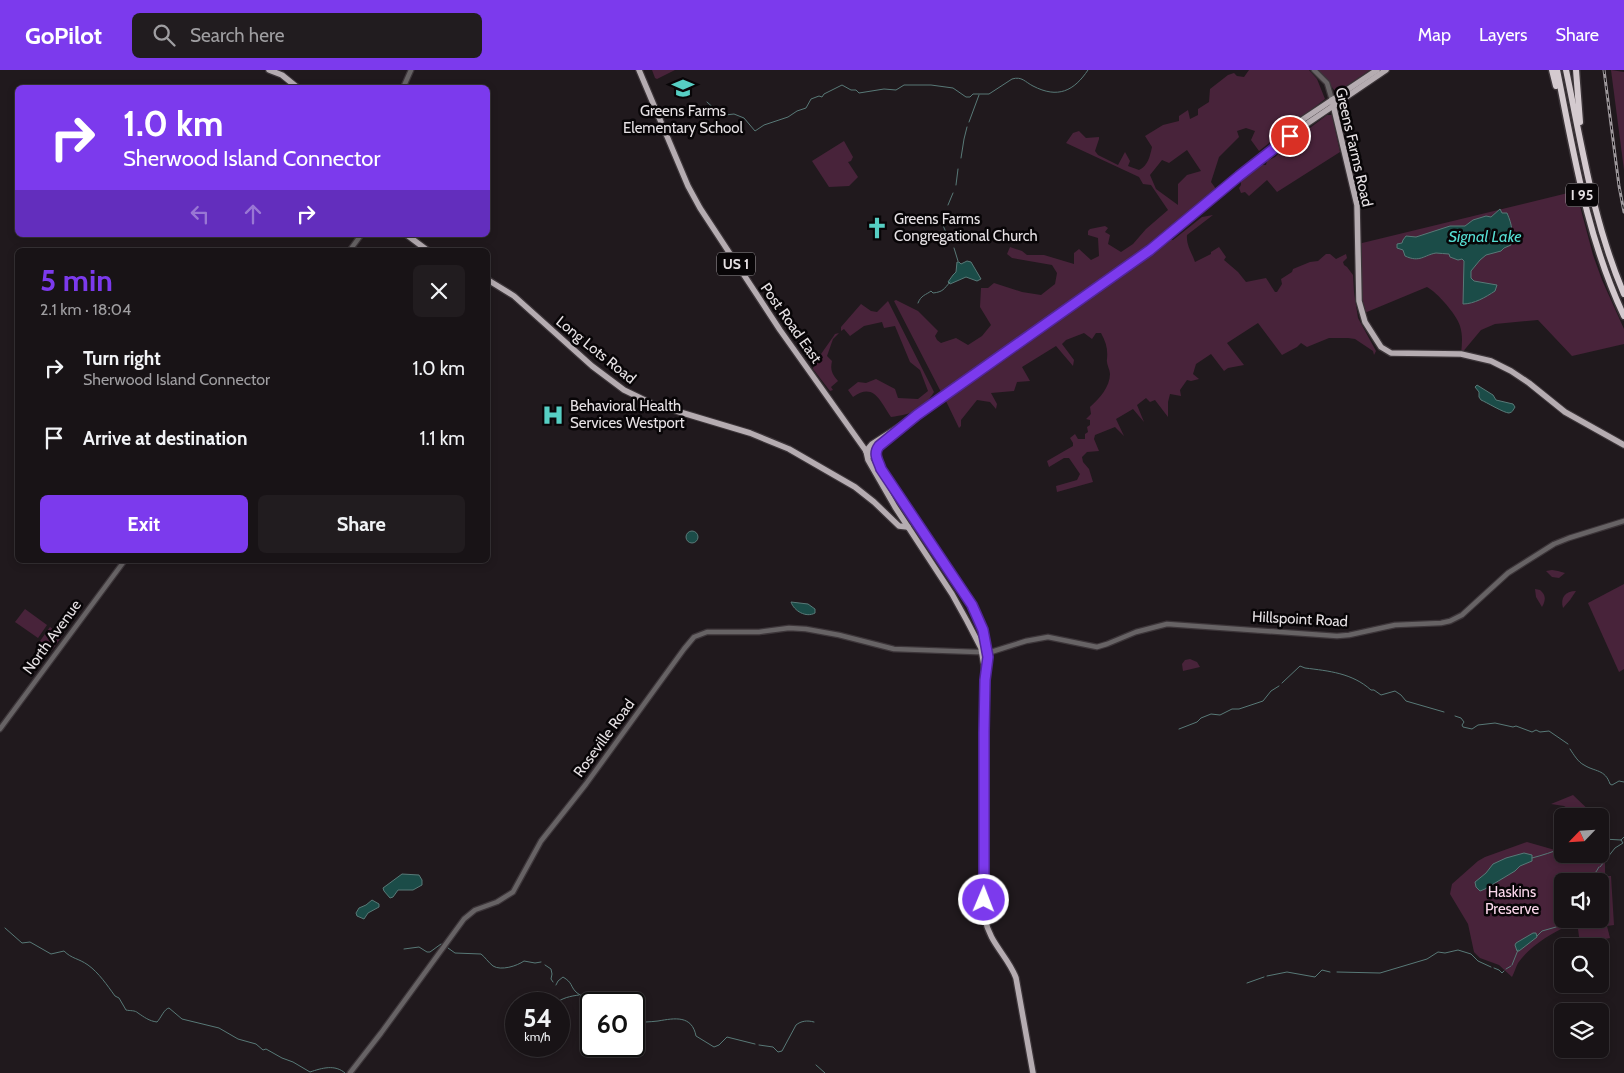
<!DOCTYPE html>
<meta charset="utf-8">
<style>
:root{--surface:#181316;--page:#211c1f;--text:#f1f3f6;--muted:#9f9ea1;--line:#363235;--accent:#7c3aed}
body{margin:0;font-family:Cabin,sans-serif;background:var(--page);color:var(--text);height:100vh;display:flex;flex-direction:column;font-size:19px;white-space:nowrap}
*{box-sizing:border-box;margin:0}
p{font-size:16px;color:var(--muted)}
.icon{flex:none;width:28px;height:28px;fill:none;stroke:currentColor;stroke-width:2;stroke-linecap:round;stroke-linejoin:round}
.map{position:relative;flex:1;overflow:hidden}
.panel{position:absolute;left:15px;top:178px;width:475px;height:315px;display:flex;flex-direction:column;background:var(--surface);border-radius:8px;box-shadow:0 2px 8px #0003,0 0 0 1px var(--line)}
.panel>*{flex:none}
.guide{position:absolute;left:15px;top:15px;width:475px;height:152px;border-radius:8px;box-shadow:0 2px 8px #0003,0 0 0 1px var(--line);background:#7c3aed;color:#fff;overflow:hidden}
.needle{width:32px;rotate:245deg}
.fabs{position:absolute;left:1554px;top:738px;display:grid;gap:10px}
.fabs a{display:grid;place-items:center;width:55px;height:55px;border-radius:8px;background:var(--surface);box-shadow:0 2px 8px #0003,0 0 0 1px var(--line);font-size:25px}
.speed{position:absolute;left:505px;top:922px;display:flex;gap:10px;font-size:25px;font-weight:700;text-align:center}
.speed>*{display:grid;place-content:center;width:65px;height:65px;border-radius:50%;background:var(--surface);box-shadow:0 2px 8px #0003,0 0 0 1px var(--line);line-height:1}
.speed small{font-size:12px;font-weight:400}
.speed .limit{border:2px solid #111;border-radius:8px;background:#fff;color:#111}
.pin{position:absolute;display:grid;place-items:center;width:42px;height:42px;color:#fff;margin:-21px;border:2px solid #fff;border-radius:50%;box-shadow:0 1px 5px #0007}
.me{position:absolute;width:55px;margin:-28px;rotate:1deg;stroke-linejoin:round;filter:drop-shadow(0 0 4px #0008)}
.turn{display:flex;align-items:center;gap:18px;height:105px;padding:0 25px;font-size:22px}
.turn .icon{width:65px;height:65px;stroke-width:2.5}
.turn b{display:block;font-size:35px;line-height:42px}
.lanes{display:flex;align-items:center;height:48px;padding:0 25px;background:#0003;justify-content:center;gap:25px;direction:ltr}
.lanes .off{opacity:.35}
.round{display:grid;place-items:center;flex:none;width:52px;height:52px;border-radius:8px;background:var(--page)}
.summary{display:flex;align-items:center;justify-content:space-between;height:85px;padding:0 25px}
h1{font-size:30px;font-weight:700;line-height:38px;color:var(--accent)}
.button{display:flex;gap:10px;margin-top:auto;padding:10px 25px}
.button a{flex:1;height:58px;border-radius:8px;background:var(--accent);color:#fff;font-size:20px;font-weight:700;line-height:58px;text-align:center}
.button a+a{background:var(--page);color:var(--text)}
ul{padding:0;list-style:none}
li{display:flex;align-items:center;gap:15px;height:70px;padding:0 25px}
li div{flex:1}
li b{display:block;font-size:19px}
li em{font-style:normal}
header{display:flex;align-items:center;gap:30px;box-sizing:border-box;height:70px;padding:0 25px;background:var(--accent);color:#fff}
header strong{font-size:24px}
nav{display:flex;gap:28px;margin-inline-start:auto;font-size:18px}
.search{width:350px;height:45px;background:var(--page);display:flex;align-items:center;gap:12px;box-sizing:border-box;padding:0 18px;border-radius:8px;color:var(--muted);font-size:19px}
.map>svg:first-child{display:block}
.green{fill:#48233a;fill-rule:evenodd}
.water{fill:#1b4c48;stroke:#587977}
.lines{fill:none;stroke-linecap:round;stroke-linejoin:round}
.stream{stroke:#587977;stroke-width:1}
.minor-casing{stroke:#3c3539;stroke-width:7}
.major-casing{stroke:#3c3539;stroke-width:8}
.highway-casing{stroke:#3c3539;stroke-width:9}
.minor{stroke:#676365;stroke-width:4.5}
.major{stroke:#b5acb1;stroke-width:5.5}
.highway{stroke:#d4cacf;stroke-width:6}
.rail-casing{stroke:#9e989c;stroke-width:3}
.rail{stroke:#080507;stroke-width:1;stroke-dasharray:4;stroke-linecap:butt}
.route-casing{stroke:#51269a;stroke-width:12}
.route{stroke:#7c3aed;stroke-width:9}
.labels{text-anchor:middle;stroke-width:5;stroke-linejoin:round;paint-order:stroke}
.shield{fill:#080507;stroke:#a39fa2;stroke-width:1}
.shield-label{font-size:14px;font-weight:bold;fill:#e6e1e4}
.poi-label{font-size:15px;fill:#e6e1e4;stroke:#080507;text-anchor:start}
.street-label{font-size:15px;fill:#e6e1e4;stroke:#080507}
.park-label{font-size:15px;fill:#fad6ea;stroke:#080507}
.water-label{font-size:16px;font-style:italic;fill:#56ded3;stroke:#080507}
</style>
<header>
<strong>GoPilot</strong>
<div class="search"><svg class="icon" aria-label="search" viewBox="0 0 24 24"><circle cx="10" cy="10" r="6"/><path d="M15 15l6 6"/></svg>Search here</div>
<nav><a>Map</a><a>Layers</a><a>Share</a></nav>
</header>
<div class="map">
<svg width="1624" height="1003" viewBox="0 0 1624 1003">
<rect width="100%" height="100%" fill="#20191d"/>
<g class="green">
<polygon points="652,0 675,0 657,9 655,8"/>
<path d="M1249 0H1309L1317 9 1325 29 1259 81 1251 70 1255 61 1246 58 1237 61 1239 67 1219 87 1211 112 1216 119 1133 187 941 322 894 231 896 230 918 241 938 261 935 266 937 270 941 273 956 268 968 275 982 266 991 255 980 237 981 218H988L994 213 1022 222 1041 225 1055 214 1057 203 1052 195 1012 188 1007 184 1010 177 1022 181 1027 185H1044L1074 194V183L1079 179 1091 190 1099 186 1098 168 1088 165V161L1090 159 1105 156 1108 158 1105 162 1110 165 1108 174 1121 182 1133 174 1146 159 1168 140 1151 115 1143 114 1139 107 1066 73 1073 63 1079 61 1086 68 1099 67V69L1095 81 1098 85 1118 95 1125 82 1130 91 1128 96 1139 100C1148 96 1150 86 1152 77L1145 66 1163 55 1179 51V46L1188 40 1190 49 1198 45V39L1209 32 1210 19 1228 5 1234 3 1237 6 1244 7ZM1187 80 1201 101 1187 105 1178 114V135L1156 119 1150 105 1162 90 1169 93Z"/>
<polygon points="1318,0 1370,0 1342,19 1335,21"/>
<polygon points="1611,0 1624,2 1624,100"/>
<polygon points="1327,45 1332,45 1340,82 1277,122 1267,110 1249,126 1245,122 1241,123 1239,118 1241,115 1241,111 1262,95 1266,95 1267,91 1275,87 1286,76"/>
<polygon points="844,71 853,87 851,91 848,92 858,107 849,116 829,117 812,91"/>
<path d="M1576 121 1593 185 1602 210 1624 259V274L1572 286 1538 250 1495 254 1481 260 1461 284C1462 275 1463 265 1460 256 1457 245 1437 222 1427 217L1362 244 1358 174Z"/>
<path d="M1213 145 1187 165C1186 175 1192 183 1195 192L1211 184V182L1219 177 1226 187 1224 190 1238 202 1246 212 1266 208 1275 222H1277L1282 214 1281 209 1292 202 1293 199 1310 192 1318 191 1326 184H1330L1336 189 1346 184 1347 188 1343 192 1344 195 1347 197 1353 205 1354 222 1358 248 1376 281 1374 285 1373 281 1355 269 1348 268H1329L1307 277 1301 273 1297 277 1282 285 1258 253 1227 273 1244 295 1228 298 1224 301 1211 284 1196 294 1193 304 1199 309 1191 311 1187 310 1180 320 1181 326 1170 324 1168 332V347L1155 330 1150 332 1146 328 1137 335 1144 352 1133 339 1116 349 1124 366 1115 357 1095 365 1094 369 1099 381 1087 382 1082 387 1083 392 1089 399 1093 412 1057 422 1056 416 1077 410 1080 404 1069 388H1064L1049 397 1047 391 1073 376V373L1070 368 1075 364 1078 369H1085V364L1088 362 1087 357 1090 355V350L1086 349 1091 344 1090 337C1099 329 1110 317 1110 304 1110 299 1106 294 1107 289 1108 279 1106 272 1101 263H1096L1092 269 1084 263 1066 270 1062 274 1074 290 1073 296 1056 276 1022 297 1030 311 1017 312 1014 321 991 323 997 334 996 339 990 332 977 330 961 350V356L959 358 945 329 1007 288 1170 170H1173L1202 147Z"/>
<path d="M888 231 934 322C922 341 912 344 891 347 880 331 874 312 853 327L848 320 858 312 866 313 876 309 895 319 898 328 918 329 928 321 920 300 910 292 895 256 884 258 882 252 864 256 850 266 844 259 841 261V257L861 234 871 241 877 242Z"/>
<path d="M839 263 833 269 827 286 832 291C830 300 832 304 838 311L831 317 833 320 830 321 813 299 814 294 833 267 835 264Z"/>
<polygon points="1552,500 1558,501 1565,503 1559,508 1552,507 1546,501"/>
<polygon points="1624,514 1624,599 1619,602 1588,533"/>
<path d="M1535 519 1540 520C1546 525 1546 530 1542 537L1536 527Z"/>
<path d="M1576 521 1570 530 1563 538C1560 528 1565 521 1576 521Z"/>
<polygon points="25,539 47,555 38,568 15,552"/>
<polygon points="50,557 62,566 52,580 40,571"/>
<polygon points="1190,589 1197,592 1200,597 1183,601 1182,594 1185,590"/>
<polygon points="1573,725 1595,746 1580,746 1564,736 1551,734"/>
<path d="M1600 751 1605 755V806H1611L1614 855 1607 856 1610 868 1580 874 1578 859 1567 856C1550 864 1529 877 1518 893 1516 897 1514 903 1512 907L1499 895 1480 888 1474 882 1468 854 1450 824 1452 814 1478 791 1485 787 1527 772 1562 782V784L1579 785 1580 784H1600ZM1562 811H1600V849H1562Z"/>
</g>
<g class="water">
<path d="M1500 139 1502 143H1507C1513 157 1512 160 1511 175L1504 178 1501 181 1486 185 1480 190 1471 201V208L1474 211 1497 215 1495 221C1486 227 1474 234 1463 234L1464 191 1462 189 1458 190 1450 187 1449 184C1445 184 1440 183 1436 183 1424 185 1420 193 1405 186L1403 180 1397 178V174L1402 173 1403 170 1406 166 1416 167 1450 156H1465L1473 150 1486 146 1491 147Z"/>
<polygon points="967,191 971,192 981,209 977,211 966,207 950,214 948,212 953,205 956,202 957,192 959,192 961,194"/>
<path d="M1477 315 1493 325 1496 330 1513 334 1515 337C1513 340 1513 342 1509 343 1504 343 1486 332 1481 330L1479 327V322L1475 317Z"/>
<circle cx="692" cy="467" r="6"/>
<path d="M791 532 808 534 815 539V543C806 548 794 541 791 532Z"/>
<polygon points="1524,783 1532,785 1532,791 1520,796 1515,801 1485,819 1480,821 1476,817 1475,812 1486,803 1493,794 1506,788"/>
<polygon points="402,804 419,805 422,810 422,815 413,820 398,820 393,827 390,828 384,821 383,818"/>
<polygon points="372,830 379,834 379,837 368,843 364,849 357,846 356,843 359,838 366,835"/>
<polygon points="1533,863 1536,863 1537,867 1519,881 1517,881 1515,875 1516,873"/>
</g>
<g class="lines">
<g class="stream">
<path d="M707 32 718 42 725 45 734 44 744 48 755 61 764 55 788 47 797 41 806 38 811 29 819 26 822 27 824 24 842 15 851 20H856L859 23 884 19 896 20 904 15H931L953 18 966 27H970L973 24H989L1012 9C1022 6 1025 12 1033 16 1058 29 1074 21 1088 0"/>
<polyline points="969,52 979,25"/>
<polyline points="961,88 964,69 967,57"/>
<polyline points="956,115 958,99"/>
<polyline points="948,135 953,123"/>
<polyline points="945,143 941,151 949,169"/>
<polyline points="954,178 958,191"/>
<path d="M918 233C921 225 926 225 931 221L933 223C943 222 944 219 950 212"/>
<path d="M1282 613 1300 596 1305 598C1329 601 1352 603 1371 620H1374L1381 625 1395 621 1401 625 1406 631 1444 642"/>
<polyline points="1455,646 1461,648 1464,652 1462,655 1463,657 1472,659 1478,655 1495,653 1513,657 1516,656 1532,662 1536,660 1540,662 1549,661 1568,674"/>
<polyline points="1179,659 1197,652 1201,648 1211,644 1220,645 1232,639 1239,639 1263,631 1271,621 1279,616"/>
<path d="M1570 679C1574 685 1578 692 1584 695 1595 702 1605 699 1610 714L1612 715 1619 711 1624 712"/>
<polyline points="1600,770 1603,769 1621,770 1624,767"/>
<path d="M1532 788C1543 785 1553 782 1562 778"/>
<polyline points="1600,797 1615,778 1623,773 1621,770"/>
<path d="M1589 811C1592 806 1596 803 1599 797"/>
<path d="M5 858 22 873 30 872 51 884 64 881C72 889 78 888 88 895 99 903 107 915 115 926L119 928 126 940C130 941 135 940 138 943 144 947 149 951 157 952 161 948 164 939 169 938L182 949 219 958 238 969 256 974 263 980 266 979 282 988 293 992 310 1002C322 998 335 994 345 1003"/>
<polyline points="1537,866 1542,861 1556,857 1570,849"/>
<path d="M448 878 455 883 481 884C485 887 488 892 493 896 501 901 517 896 524 891L535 893 541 892"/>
<polyline points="404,879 419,877 427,882 430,882 441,874"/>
<polyline points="545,895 551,899 552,904 551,909 553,912"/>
<polyline points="1512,895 1518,880"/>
<polyline points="1494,898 1499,900 1502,903 1504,901"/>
<polyline points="1506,899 1511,896"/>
<polyline points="1337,902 1380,903 1427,889 1438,882 1445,883 1458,880 1471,884 1478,891 1491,897"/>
<polyline points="1267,906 1287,902 1315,907 1322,900 1330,902"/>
<polyline points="1247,913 1264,907"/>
<path d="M556 915 558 911 563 907C573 913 570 916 576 922 580 926 595 932 601 934"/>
<path d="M555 934C561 928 571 926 579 925"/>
<path d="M634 953C641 952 650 952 658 951 675 948 692 945 696 966L714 977 719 975 727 967 755 974"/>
<path d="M759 975 773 977 778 982 782 981 796 955C801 951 807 950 814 952"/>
<polyline points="816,995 825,1003"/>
</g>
<g class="minor-casing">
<g id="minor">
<polyline points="1314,0 1327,13 1332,30"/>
<polyline points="403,18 411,0"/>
<polyline points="350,180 361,165"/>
<polyline points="0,659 125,490"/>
<polyline points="350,1003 381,963 464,849 475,840 497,832 513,822 541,771 586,714 684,579 694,567 707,562 759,562 789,558 806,559 839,565 894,579 977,582 991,582 1026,571 1048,567 1097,577 1107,574 1136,562 1167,554 1337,566 1349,565 1395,555 1441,553 1450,551 1462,545 1508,503 1554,474 1569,468 1624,451"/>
</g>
</g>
<g class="major-casing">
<g id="major">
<polyline points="269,0 282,5 298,18"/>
<path d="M639 0 688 116 700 138 780 260 866 381 873 387 887 407 969 531 976 543 983 560 988 590 985 610 984 662 985 848C989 873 1008 886 1016 908L1033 1003"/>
<polyline points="1332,30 1357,135 1359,231 1365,252 1381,277 1391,283 1461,284 1491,291 1511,301 1529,313 1565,342 1624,375"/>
<polyline points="1273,76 1302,50 1377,0"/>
<polyline points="407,165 427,180"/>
<polyline points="488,210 514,226 592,296 624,320 653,334 750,363 789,379 855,417 874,432 899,456 908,457"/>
<polyline points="866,381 872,374 917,345 1141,187 1263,86 1308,53 1386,0"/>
<polyline points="866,381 868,390 895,437 952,524 967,551 981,578 985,601"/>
<polyline points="866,381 875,378 901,359"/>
</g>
</g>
<g class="highway-casing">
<g id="highway">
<polyline points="1552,0 1556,16"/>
<path d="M1557 0C1574 84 1587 168 1624 246"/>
<path d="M1566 0C1582 76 1593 152 1624 224"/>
<polyline points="1576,0 1580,52"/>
</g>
</g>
<use href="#minor" class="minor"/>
<use href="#major" class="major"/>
<use href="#highway" class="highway"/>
<g class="rail-casing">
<polyline id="rail" points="1604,0 1619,116 1624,142"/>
</g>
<use href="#rail" class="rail"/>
</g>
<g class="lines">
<g class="route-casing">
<path id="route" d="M984 830V662L985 610 988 587 983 560 972 535 881 399C878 390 873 384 879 376L917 345 1150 180 1239 106 1290 66"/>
</g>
<use href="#route" class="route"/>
</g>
<defs>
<g id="school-bare" transform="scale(1.725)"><path d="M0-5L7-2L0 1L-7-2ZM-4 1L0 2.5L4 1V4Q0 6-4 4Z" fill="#56cec3" stroke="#080507" stroke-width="2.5" paint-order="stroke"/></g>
<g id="church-bare" transform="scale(1.725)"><path d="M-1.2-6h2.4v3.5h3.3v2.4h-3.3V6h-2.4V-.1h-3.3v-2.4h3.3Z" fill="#56cec3" stroke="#080507" stroke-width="2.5" paint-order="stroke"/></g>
<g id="hospital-bare" transform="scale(1.725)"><path d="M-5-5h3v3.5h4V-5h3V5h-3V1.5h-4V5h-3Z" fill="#56cec3" stroke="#080507" stroke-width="2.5" paint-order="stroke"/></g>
</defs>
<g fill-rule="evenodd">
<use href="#school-bare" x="683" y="18"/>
<use href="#church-bare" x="877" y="158"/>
<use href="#hospital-bare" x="553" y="345"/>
</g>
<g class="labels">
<g class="shield">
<rect x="1566" y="113.5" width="32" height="23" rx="4"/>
<rect x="717" y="182.5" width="38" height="23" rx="4"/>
</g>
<g class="shield-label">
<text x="1582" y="130">I 95</text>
<text x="736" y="199">US 1</text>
</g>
<g class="poi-label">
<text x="683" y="46" text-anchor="middle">Greens Farms<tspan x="683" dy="17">Elementary School</tspan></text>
<text x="894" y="154">Greens Farms<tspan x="894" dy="17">Congregational Church</tspan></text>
<text x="570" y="341">Behavioral Health<tspan x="570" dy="17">Services Westport</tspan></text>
</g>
<g class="street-label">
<text transform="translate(1354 77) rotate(77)" y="5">Greens Farms Road</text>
<text transform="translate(791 253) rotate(55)" y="5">Post Road East</text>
<text transform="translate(596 280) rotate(39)" y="5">Long Lots Road</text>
<text transform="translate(1300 549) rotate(3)" y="5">Hillspoint Road</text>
<text transform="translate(52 567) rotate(-54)" y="5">North Avenue</text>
<text transform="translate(604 668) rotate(-54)" y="5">Roseville Road</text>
</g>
<g class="park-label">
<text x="1512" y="827">Haskins<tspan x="1512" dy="17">Preserve</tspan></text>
</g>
<g class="water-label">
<text x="1485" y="172">Signal Lake</text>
</g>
</g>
</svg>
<div class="fabs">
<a><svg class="needle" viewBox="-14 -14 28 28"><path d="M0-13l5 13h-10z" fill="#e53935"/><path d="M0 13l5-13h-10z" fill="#9f9ea1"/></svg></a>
<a><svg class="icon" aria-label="sound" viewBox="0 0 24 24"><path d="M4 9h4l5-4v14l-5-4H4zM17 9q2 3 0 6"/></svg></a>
<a><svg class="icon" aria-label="search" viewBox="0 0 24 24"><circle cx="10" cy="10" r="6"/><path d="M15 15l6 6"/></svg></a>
<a><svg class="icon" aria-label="layers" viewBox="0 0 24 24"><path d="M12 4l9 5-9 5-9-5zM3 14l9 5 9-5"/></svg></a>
</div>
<div class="speed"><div>54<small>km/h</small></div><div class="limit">60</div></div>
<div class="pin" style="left:1290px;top:66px;background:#d93025"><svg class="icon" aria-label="arrive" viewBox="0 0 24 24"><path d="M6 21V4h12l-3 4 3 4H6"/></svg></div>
<svg class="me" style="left:984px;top:830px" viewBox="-20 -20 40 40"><circle r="17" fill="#7c3aed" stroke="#fff" stroke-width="3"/><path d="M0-11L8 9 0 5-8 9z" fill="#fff"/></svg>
<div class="guide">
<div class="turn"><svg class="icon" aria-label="right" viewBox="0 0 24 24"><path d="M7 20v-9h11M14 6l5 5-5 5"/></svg><div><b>1.0 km</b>Sherwood Island Connector</div></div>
<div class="lanes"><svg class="icon off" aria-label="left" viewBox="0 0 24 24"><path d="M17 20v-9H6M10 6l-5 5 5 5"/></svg><svg class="icon off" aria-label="ahead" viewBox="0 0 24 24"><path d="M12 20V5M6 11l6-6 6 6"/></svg><svg class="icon" aria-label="right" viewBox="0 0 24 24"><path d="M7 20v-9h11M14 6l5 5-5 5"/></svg></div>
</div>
<section class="panel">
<div class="summary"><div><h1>5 min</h1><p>2.1 km · 18:04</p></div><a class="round"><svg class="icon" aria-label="close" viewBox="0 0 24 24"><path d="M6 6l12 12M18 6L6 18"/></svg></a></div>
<ul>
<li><svg class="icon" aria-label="right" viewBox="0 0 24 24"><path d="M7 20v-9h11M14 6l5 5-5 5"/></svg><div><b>Turn right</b><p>Sherwood Island Connector</p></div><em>1.0 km</em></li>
<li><svg class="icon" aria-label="arrive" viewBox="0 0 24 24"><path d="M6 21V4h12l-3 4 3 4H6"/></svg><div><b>Arrive at destination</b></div><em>1.1 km</em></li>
</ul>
<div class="button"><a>Exit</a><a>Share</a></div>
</section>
</div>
